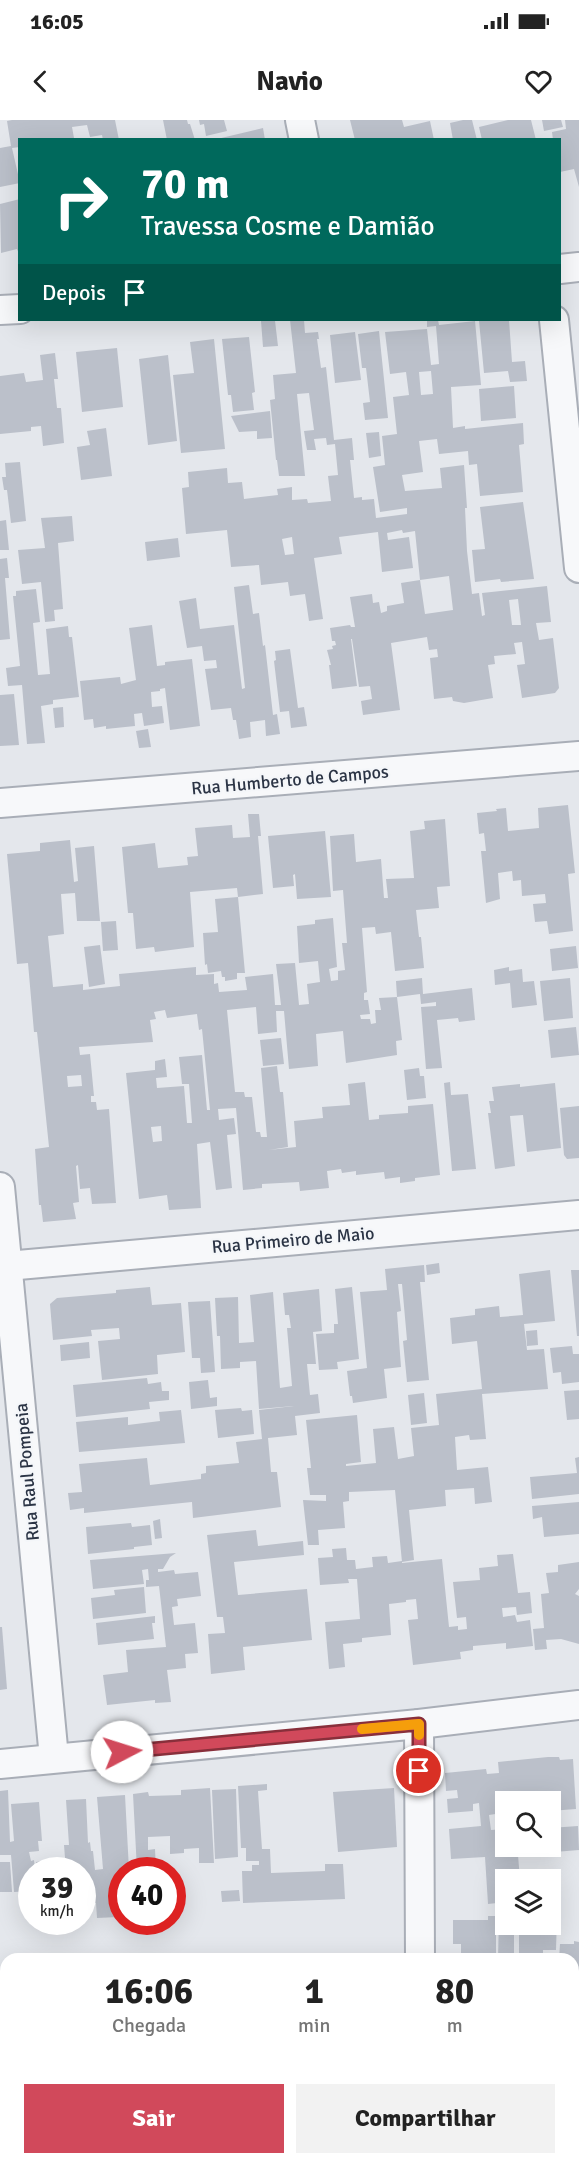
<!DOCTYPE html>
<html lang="pt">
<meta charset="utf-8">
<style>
:root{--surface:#fff;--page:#f2f2f2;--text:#222;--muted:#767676;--accent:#d1495b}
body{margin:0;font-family:Signika,sans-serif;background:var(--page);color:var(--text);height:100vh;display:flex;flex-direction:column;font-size:22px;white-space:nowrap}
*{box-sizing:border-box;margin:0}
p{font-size:20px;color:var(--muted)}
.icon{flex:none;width:33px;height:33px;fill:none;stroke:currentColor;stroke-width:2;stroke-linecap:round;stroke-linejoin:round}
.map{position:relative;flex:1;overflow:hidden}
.sheet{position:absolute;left:0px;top:1833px;width:579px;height:212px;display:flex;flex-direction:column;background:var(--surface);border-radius:18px 18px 0 0;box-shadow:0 6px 24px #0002}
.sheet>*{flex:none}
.guide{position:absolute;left:18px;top:18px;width:543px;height:183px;border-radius:0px;box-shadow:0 6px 24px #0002;background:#00695c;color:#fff;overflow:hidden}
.buttons{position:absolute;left:495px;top:1671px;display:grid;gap:12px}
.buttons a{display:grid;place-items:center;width:66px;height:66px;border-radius:0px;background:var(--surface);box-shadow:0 6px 24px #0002;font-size:30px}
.speed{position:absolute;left:18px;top:1737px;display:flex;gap:12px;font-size:30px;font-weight:700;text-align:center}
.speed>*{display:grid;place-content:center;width:78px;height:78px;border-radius:50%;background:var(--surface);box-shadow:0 6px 24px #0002;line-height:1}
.speed small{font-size:15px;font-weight:400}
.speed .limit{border:9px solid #d22;background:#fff;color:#111}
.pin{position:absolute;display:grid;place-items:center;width:51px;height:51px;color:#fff;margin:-26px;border:3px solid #fff;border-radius:50%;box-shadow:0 2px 6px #0007}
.me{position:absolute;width:66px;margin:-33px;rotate:85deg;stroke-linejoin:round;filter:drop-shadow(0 0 4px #0008)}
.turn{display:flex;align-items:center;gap:21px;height:126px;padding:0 24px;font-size:27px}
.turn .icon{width:78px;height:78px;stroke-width:2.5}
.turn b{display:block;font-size:42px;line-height:51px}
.then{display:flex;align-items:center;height:57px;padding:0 24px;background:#0003;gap:12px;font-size:22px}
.eta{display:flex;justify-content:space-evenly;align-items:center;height:102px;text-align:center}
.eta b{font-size:36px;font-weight:700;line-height:42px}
.button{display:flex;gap:12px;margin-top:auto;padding:12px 24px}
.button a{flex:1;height:69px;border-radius:0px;background:var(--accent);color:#fff;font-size:24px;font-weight:700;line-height:69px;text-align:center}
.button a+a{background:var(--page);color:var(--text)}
.status{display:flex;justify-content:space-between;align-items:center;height:42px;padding:0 30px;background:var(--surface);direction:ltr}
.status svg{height:16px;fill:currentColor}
header{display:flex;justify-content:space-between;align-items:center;height:78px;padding:0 24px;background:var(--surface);font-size:27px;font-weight:700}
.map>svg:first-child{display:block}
.building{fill:#bbc0ca;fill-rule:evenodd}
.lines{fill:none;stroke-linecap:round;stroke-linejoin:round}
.minor-casing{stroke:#a9aeb7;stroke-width:32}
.minor{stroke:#f7f8fa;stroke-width:28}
.route-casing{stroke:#882f3b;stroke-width:15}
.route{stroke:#d1495b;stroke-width:10}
.slow{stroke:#f59e0b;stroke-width:10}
.labels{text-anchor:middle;stroke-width:4.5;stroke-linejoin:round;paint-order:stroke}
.street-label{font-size:18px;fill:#2b3445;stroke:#f4f6f9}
</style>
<div class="status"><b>16:05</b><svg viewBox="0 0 49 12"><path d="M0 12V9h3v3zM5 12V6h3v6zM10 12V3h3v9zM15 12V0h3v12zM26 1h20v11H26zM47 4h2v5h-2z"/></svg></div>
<header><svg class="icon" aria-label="back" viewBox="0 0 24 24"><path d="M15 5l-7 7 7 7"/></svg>Navio<svg class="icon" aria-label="heart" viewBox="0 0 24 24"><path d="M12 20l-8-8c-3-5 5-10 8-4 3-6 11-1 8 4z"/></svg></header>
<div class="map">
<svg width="579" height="2044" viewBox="0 0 579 2044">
<rect width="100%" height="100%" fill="#e4e7ec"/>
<g class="building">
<polygon points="12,0 115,0 119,20 103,20 102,15 90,17 87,5 72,7 74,18 20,20 20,27 12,28 20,63 0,67 0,28 11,26 7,1"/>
<polygon points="163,0 187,0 188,4 190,4 195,20 167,20"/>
<polygon points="199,0 224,0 227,11 206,16 204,4 200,5"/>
<polygon points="350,0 402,0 404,7 430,1 434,20 355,20"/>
<polygon points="463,0 472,0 477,20 453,20 450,3"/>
<polygon points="508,0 531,0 536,20 482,20 479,7"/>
<polygon points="542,0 561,0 563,7 544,11"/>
<polygon points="565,0 579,0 579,67 574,49 560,52 560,20 553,20 552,12 566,9"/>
<polygon points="263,8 265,20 217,20 217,19"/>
<polygon points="20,79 20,136 17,129 1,133 0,84"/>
<path d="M290 200H304L305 213 318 212 319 219H317L321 248 326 247 334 320 352 318 354 340H350L354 378 362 377V380L374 379 376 398 407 394V388L380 392 373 347 385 345 382 316 397 314 393 277 409 275 406 252 390 254 385 212 427 209 431 245 439 244 436 206 427 207V200H438L439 205 475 201 481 265 451 267 453 308 465 306V309L523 303 524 324 519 325 523 372 480 376 477 344 469 345 468 331 439 334 437 319 419 321 423 352 402 355 405 371 442 368 440 348 464 345 467 388H465L467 431 472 474 479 473 482 496 485 495 482 473 547 466 551 502 536 503 539 520 553 518 559 568 555 573 522 578 517 545 525 544 522 522 514 523 516 534 494 536 495 544 488 545 493 578 464 583 453 581 452 577 434 579 430 538 438 537 437 529 429 530 427 517 391 523 400 590 363 595 361 581 372 579 370 566 359 567 352 519H351L357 566 332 569 329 545H331L327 530 333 529 332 526 336 525 335 521H332L330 508 350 505 351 507H355L350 477 372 474 373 483 379 482 381 493 387 491V486L404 483 401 463 420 460 425 494 453 490 449 456 420 460 415 411 403 413 402 410 387 413 388 420 409 417 413 448 382 452 378 412 339 417 342 434 314 438 323 499 309 501 305 474 290 476 288 462 261 465 259 445 231 447 227 410 186 414 182 368 189 367 188 352 227 348 228 363 242 362 244 379 278 375 277 369 292 367V380L307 379 308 383 331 381 328 356 338 355 335 324 327 325 326 318 314 319 316 330H307L304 311 314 310 309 273 297 274 305 356H279L277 340H276L270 280 275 279 273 255 296 253ZM431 251 433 274 421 275 419 252ZM292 417 294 434 285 435 282 419ZM518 479 521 505H512L509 480Z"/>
<polygon points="483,200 509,200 512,242 525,241 527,261 510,262 508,251 484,253 479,201 483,201"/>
<polygon points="261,201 275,201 278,226 263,227"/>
<polygon points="379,211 388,298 365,300 363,283 370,282 366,248 362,248 358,214"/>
<polygon points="355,212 361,260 335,263 330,215"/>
<polygon points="249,217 255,272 252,273 254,290 233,292 231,275 228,275 222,219"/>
<polygon points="214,219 225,329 181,333 173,255 194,253 190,222"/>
<polygon points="117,228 123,287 82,292 76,232"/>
<polygon points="55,233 58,259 54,259 57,288 61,288 64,323 43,326 41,306 31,307 31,311 0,314 0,256 24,253 26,262 43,260 40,235"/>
<polygon points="168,235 177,321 148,325 139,239"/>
<polygon points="514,266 516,298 481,301 479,269"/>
<polygon points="270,291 272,318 257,319 257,311 239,312 231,296"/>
<polygon points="106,308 112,356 81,360 77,327 90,325 87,311"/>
<polygon points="379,312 381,336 369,338 366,313"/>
<polygon points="20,342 26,401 11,403 7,370 4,370 2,357 6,357 5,343"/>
<polygon points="523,382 534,459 501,462 500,459 475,462 472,430 485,429 480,387"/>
<polygon points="72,396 74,421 58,423 63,489 54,490 55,501 45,502 41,462 22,464 18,430 45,428 41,398"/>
<polygon points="6,400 9,430 0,430 0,401"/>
<polygon points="178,418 180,437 147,441 145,422"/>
<polygon points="7,438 9,458 5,458 10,519 0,520 0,439"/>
<polygon points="249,465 253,494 259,493 263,526 265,525 273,595 277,594 280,614 266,616 265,600 250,602 251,617 239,619 236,600 233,600 231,588 211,590 205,549 217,548 216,540 204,541 202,526 187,528 179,481 196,478 200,509 234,505 242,569 245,568 234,467"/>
<polygon points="36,469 40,502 33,503 38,555 50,554 46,509 68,506 69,517 72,517 79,577 53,580 53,584 41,586 45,623 27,624 22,565 8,566 6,548 20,546 13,476 16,476 16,471"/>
<polygon points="152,505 157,546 165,545 165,542 192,539 200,606 170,610 165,568 160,569 160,571 151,572 152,587 162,586 164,603 144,606 142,593 134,594 135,606 106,609 106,606 94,608 93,599 84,600 80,561 120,557 121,564 136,560 129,508"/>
<polygon points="290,529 298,588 304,587 307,606 291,608 289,591 280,592 274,541 276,540 275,531"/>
<polygon points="14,574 19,625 0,626 0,575"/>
<polygon points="63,587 64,607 55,608 53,588"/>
<polygon points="148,609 151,627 139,628 136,611"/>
<polygon points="568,685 575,753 568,754 573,811 549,814 547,801 535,802 533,784 546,783 545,774 522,776 521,760 513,761 512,751 498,753 500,779 486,783 481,731 486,731 484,713 479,714 477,693 497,691 496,689 506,688 508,711 539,708 538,688"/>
<polygon points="248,694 259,694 261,716 258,716 263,774 238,777 237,768 190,772 194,827 155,832 154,827 136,829 133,793 128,793 122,727 155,723 158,748 188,745 187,737 198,736 195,708 232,705 233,718 250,717"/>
<path d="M445 699 450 766 437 767 439 788 416 790 419 817H421L424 848 395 851 391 812 376 814 375 807 362 808 367 872 364 873V880H368L370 894 360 895 361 899H370L371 904 376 903 375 890H381L379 878 397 877 396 861 422 858 423 874 472 868 475 900 459 902 458 898 437 900 442 948 426 949 421 887 436 886V882L421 884 420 874 397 877 402 920 396 921 397 935 346 943 343 911 316 914 318 946 289 949 284 891H276L277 912 258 914 256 887 227 890 235 972H244L245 977H252L256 1012H260L261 1017H267L261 948 277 946 280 972H283L288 1027 269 1030 296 1027 294 1001 323 998 322 987 350 985 348 964 365 962 369 1000 379 999V995L408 993V986L433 984 440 1055 415 1058V1061L400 1063V1057L385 1059 384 1052 356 1055V1051L342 1053 341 1049 327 1051 329 1068 300 1071 299 1062 262 1064V1068L243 1070 236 988 218 989 219 1000 234 998 236 1014 227 1015 232 1068 216 1070 210 1022 197 1024 201 1088 169 1090 167 1075 139 1079 126 953 155 950V941L165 939 167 957 156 958 157 968 184 966 187 1003H192L189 964H182L179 937 202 935 207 990H210L202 909 199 910 197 894 167 898 165 890 154 892 156 899 150 900 153 922 79 927 80 935 90 934 94 976H91V982H96L97 990 109 989 116 1083 92 1084 90 1068 80 1069 78 1045 76 1046 79 1082 73 1083 76 1099 43 1102 41 1085H39L35 1029 49 1027 42 959 37 912H34L28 843 17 844 7 734 40 731V723L70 720 74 762 78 761 75 728 94 726 100 801H77L75 773 61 774 64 814 48 816 53 867 83 864V870L120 866 119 854 196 847V855L214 854V864L218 863 219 872 247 870 245 857 273 854 275 885H281L276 844 295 843 299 885 309 884 307 864 320 862 318 841 299 843 297 806 315 804V800L333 798 337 847 329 849 331 861 338 860V851L345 850 342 823H347L343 770 333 771 330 716 354 714 356 742 381 739 384 778H388L386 759 414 758 410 711 425 709 424 701ZM81 955 82 966 68 967 67 956ZM161 1006 162 1021 153 1022 151 1007Z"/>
<polygon points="325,711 331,777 297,779 295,754 293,755 294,766 273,768 268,716"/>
<polygon points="238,777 245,853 237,853 237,859 225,861 225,857 222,857 221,851 208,853 207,844 205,845 203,813 218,812 215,779"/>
<polygon points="116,801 118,830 103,831 101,802"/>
<polygon points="100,825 105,864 89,867 84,827"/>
<polygon points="576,826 578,848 552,851 550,829"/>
<polygon points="509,847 509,851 522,849 523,862 534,861 537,885 512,888 510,863 495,865 494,850"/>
<polygon points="570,858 573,898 544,901 540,861"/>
<polygon points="576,907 579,935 551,938 548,910"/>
<polygon points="281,918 284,944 263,946 260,920"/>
<polygon points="419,948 420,956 424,956 426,978 407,980 404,950"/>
<polygon points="450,962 451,975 468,974 476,1049 452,1051 444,963"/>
<polygon points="555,963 561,1028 527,1032 523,995 510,996 515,1046 495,1049 488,993 491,993 489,981 494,981 492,967 520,964 520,967"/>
<polygon points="579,986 579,1038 567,1039 564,1035 560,988"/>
<polygon points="439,1143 440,1153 427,1155 426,1145"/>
<polygon points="424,1145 425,1162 420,1162 429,1260 407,1262 403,1221 407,1220 402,1164 398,1164 401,1191 397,1192 401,1247 384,1249 387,1278 353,1283 352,1276 350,1276 347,1251 367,1248 360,1172 387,1170 385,1149"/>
<polygon points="550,1150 555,1201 524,1204 527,1230 544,1229 548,1269 482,1274 486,1319 470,1320 469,1315 455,1317 457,1350 488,1347 492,1382 475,1384 474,1368 445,1370 446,1386 409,1390 414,1440 402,1442 395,1370 349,1372 349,1381 343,1382 345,1408 318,1410 319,1425 308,1425 303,1380 326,1381 326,1375 310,1375 307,1348 311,1348 306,1300 357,1295 361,1342 346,1344 346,1346 376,1343 373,1309 394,1307 398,1339 414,1336 411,1308 439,1305 436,1274 482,1269 477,1221 452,1224 450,1198 475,1195 475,1189 499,1186 500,1197 523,1195 519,1154"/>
<polygon points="571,1150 579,1150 579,1216 577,1216"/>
<polygon points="150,1167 152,1185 181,1183 185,1232 157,1235 158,1254 102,1260 98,1221 120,1219 119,1208 91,1210 92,1216 53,1220 50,1184 57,1178 116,1173 116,1170"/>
<polygon points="352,1167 359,1239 337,1242 338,1249 319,1250 316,1214 334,1213 334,1204 338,1204 335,1169"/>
<polygon points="319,1169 322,1211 313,1212 316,1244 307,1244 310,1275 318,1274 320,1293 295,1296 297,1315 268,1318 271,1352 277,1352 281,1387 193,1398 192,1382 84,1393 84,1388 70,1390 68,1373 82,1372 79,1344 147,1338 150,1365 201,1359 201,1354 206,1353 206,1346 239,1343 236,1322 262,1319 259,1290 294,1286 259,1289 256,1241 240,1242 240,1248 221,1249 220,1216 217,1216 215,1178 238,1177 239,1223 254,1222 250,1175 273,1172 280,1268 292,1266 287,1208 291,1208 289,1195 285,1195 283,1173"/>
<polygon points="210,1181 215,1252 201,1253 200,1238 192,1238 188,1182"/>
<polygon points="537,1210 538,1225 527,1226 526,1211"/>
<polygon points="89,1222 90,1238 61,1241 60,1225"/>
<polygon points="572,1226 573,1234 579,1234 579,1262 562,1264 561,1252 553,1253 550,1228"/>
<polygon points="147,1258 148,1264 161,1262 162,1271 169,1271 169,1280 149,1282 150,1289 76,1297 73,1265"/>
<polygon points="208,1260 210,1278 217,1277 217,1286 191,1289 189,1262"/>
<polygon points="579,1270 579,1299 567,1300 564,1271"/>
<polygon points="424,1273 427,1303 411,1305 408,1275"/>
<polygon points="241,1288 242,1291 252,1290 254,1314 218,1318 215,1290"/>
<polygon points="181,1290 185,1323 79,1332 76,1302 128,1297 128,1305 160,1301 159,1292"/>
<polygon points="579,1337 579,1374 532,1379 530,1357 577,1353 575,1338"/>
<polygon points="579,1382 579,1414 544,1417 542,1397 533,1399 532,1386"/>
<polygon points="160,1399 162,1418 155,1419 153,1401"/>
<polygon points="131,1403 132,1407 150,1405 152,1425 134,1427 134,1429 88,1434 86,1407"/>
<polygon points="256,1410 258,1426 303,1421 304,1435 234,1442 238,1475 307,1469 312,1520 243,1527 245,1550 211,1554 208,1514 225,1513 223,1497 217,1497 207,1415"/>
<polygon points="346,1428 347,1440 355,1440 356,1449 373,1447 372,1437 387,1436 388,1443 402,1441 402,1443 442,1439 449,1507 458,1506 458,1510 467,1509 466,1497 457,1498 453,1462 480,1460 479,1448 498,1446 497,1435 513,1434 518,1473 530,1472 532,1493 517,1495 516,1487 502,1488 503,1497 515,1495 517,1502 530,1500 533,1526 506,1529 506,1523 473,1526 473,1530 460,1532 461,1539 413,1545 408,1500 418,1499 416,1479 406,1480 406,1482 389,1484 391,1515 362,1518 362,1522 343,1524 345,1547 329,1549 325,1502 360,1499 357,1459 348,1459 349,1463 320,1465 318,1438 333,1437 332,1429"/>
<polygon points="176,1433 170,1437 163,1449 158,1449 158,1452 174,1450 175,1454 198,1452 201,1476 177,1479 178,1486 172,1487 174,1505 195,1503 198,1533 185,1534 186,1548 167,1550 171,1582 155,1583 155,1580 107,1585 103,1555 128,1552 126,1530 166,1527 159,1466 146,1467 146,1460 149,1460 148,1449 142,1450 144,1464 93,1469 90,1440"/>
<polygon points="579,1442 579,1469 575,1474 579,1476 579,1524 561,1519 546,1520 547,1529 535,1530 533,1509 544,1508 541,1474 549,1473 546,1453 558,1452 558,1445"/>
<polygon points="144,1467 146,1493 93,1499 91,1478 115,1475 114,1470"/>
<polygon points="155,1496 155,1503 152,1503 154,1519 98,1525 96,1503"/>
<polygon points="0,1507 2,1507 7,1569 0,1570"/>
<polygon points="548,1637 559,1637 560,1640 573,1639 576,1689 550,1691 550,1682 506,1682 506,1689 502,1689 502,1693 489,1695 491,1710 506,1709 506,1726 550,1726 550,1708 578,1706 579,1730 518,1735 520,1760 506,1760 506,1782 488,1784 485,1737 451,1739 449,1709 481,1706 479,1683 473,1684 473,1691 448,1693 447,1679 458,1678 457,1670 446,1671 445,1653 486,1649 487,1654 499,1653 498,1642"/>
<polygon points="267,1664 267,1670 258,1671 262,1729 270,1729 271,1753 325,1751 325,1744 343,1744 345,1779 243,1783 242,1751 252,1751 252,1745 259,1745 259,1741 246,1741 246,1728 241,1728 238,1666"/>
<polygon points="210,1668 214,1743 199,1743 199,1728 184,1729 184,1733 170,1734 170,1716 148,1717 148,1730 155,1729 156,1750 137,1750 133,1674 148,1672 149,1676 181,1675 181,1670"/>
<polygon points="394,1668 397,1727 338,1732 333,1672"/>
<polygon points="236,1669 238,1737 215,1739 212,1670"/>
<polygon points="8,1670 10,1722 14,1721 11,1684 39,1682 42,1721 38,1721 39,1731 29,1732 31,1741 34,1740 35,1750 32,1750 32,1771 14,1772 11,1735 0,1735 0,1671"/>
<polygon points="125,1675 129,1750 122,1750 122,1776 117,1777 118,1797 97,1798 96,1783 82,1784 82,1750 66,1750 64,1725 69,1725 66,1680 86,1679 88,1723 90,1722 91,1731 93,1731 95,1750 103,1749 97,1677"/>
<polygon points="62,1738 63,1750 37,1750 36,1742"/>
<polygon points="0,1742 10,1742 12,1772 0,1772"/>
<polygon points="239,1770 240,1781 222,1782 221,1771"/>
<polygon points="488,1796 496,1796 496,1839 461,1839 461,1824 453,1824 453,1800 488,1800"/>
<polygon points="550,1796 557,1796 556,1830 543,1830 543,1833 548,1834 548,1839 498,1839 499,1797 506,1797 506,1804 514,1804 514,1835 519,1835 519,1804 550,1804"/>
<polygon points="574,1821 579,1822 579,1861 573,1861 573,1839 559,1839 560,1824 574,1824"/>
<rect x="573" y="1953" width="6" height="37"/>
<rect x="445" y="2038" width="81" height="6"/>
<rect x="553" y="2038" width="26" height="6"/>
</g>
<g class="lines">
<g class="minor-casing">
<g id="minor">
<polyline points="300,0 304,20"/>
<polyline points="560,149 579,147"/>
<polyline points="0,190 20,189"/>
<polyline points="554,200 579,448"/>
<polyline points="0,683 579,636"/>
<polyline points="0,1067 54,1638"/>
<polyline points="7,1146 579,1095"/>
<polyline points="419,1604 420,1839"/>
<polyline points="0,1644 419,1604 579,1585"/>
<polyline points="573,1898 579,1898"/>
<polyline points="417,2044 417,2038"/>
</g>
</g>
<use href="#minor" class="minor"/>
</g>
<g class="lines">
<g class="route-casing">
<polyline id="route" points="122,1632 419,1604 419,1651"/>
</g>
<use href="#route" class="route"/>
<polyline class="slow" points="362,1609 419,1604 419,1615"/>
</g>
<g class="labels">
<g class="street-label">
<text transform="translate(290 660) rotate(-5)" y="6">Rua Humberto de Campos</text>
<text transform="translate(293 1120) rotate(-5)" y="6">Rua Primeiro de Maio</text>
<text transform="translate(27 1352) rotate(-95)" y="6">Rua Raul Pompeia</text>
</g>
</g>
</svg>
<div class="buttons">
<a><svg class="icon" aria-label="search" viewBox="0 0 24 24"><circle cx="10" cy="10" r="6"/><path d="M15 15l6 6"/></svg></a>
<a><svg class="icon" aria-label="layers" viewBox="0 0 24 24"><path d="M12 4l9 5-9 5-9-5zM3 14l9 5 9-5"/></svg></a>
</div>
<div class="speed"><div>39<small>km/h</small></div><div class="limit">40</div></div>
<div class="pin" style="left:419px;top:1651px;background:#d93025"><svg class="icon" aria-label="arrive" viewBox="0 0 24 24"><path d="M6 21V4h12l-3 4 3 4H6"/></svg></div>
<svg class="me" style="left:122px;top:1632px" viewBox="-20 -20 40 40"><circle r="19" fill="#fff"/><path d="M0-13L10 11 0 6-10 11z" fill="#d1495b"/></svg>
<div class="guide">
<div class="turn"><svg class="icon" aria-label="right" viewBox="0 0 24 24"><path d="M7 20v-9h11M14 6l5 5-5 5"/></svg><div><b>70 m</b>Travessa Cosme e Damião</div></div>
<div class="then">Depois<svg class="icon" aria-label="arrive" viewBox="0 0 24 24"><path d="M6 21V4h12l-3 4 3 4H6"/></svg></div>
</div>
<section class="sheet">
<div class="eta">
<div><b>16:06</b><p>Chegada</p></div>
<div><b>1</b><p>min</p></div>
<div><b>80</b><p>m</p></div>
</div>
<div class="button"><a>Sair</a><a>Compartilhar</a></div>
</section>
</div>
